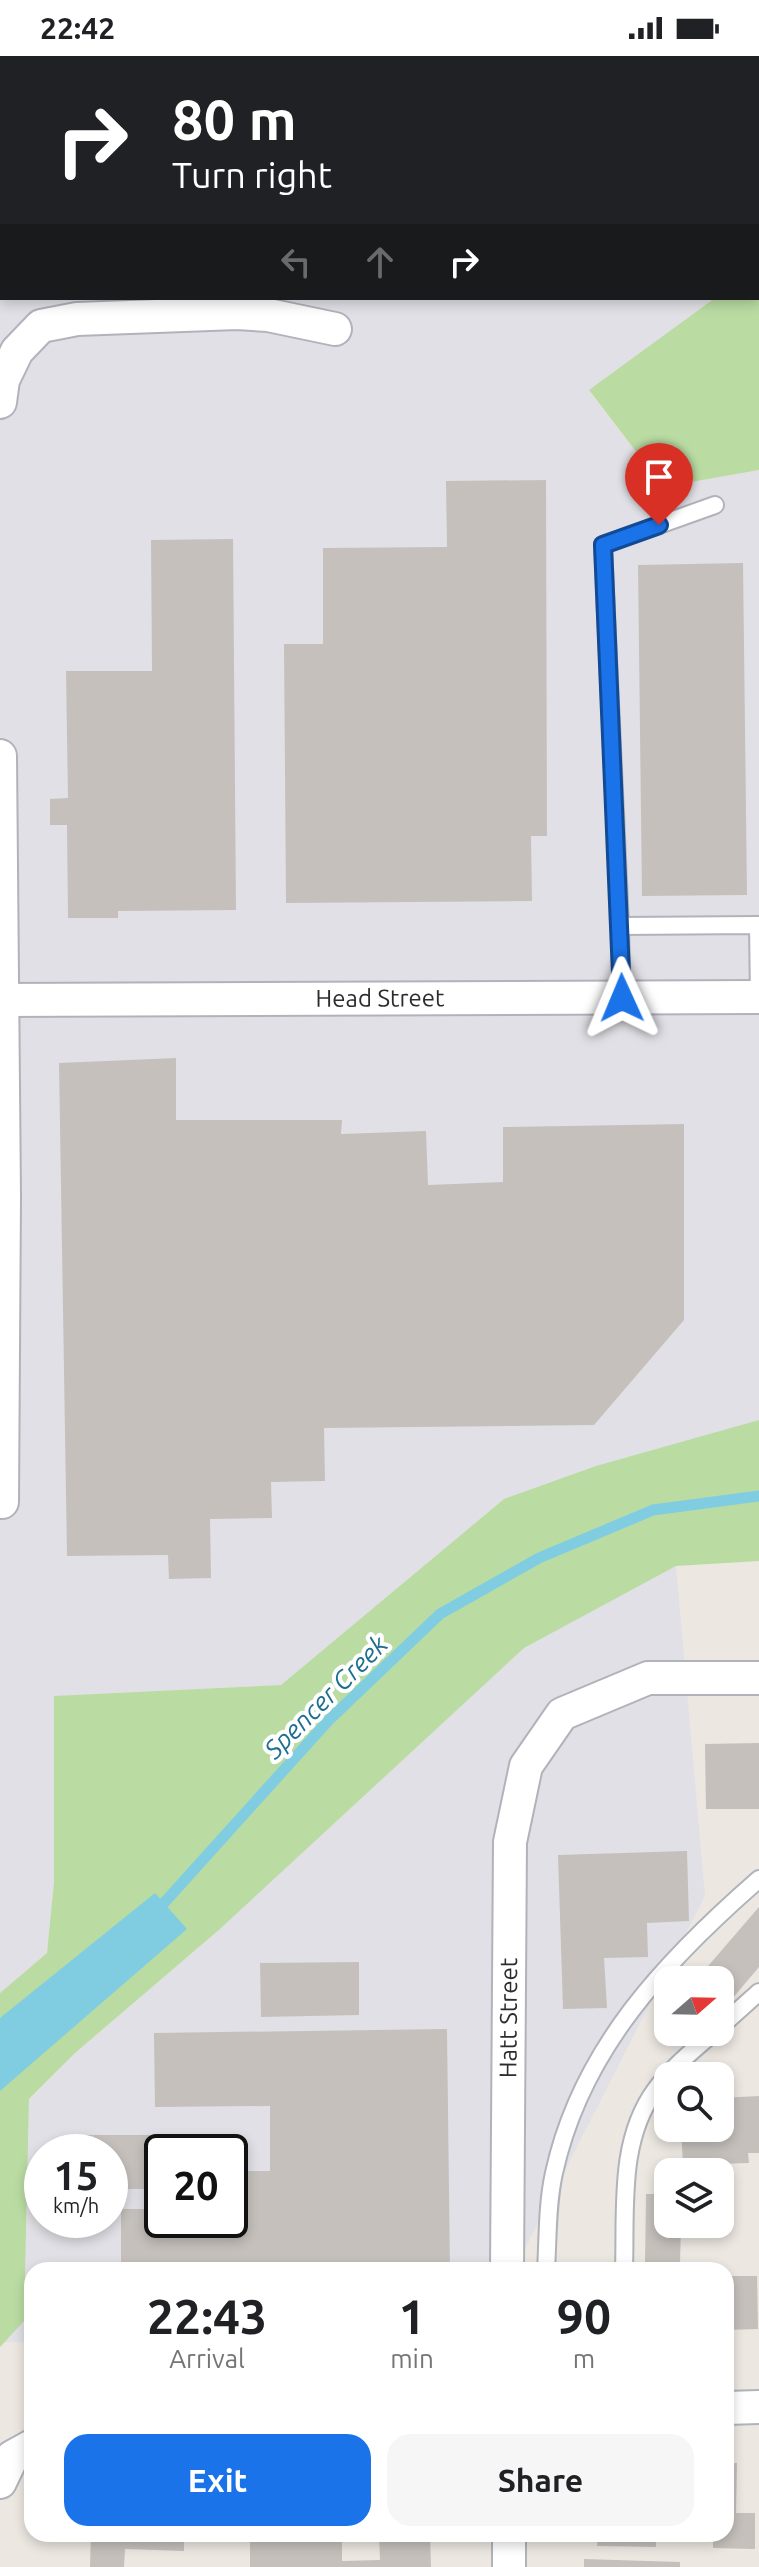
<!DOCTYPE html>
<style>
:root{--surface:#fff;--page:#f6f6f6;--text:#202124;--muted:#757577;--accent:#1a73e8}
body{margin:0;font-family:Ubuntu,sans-serif;background:var(--page);color:var(--text);height:100vh;display:flex;flex-direction:column;font-size:30px;white-space:nowrap}
*{box-sizing:border-box;margin:0}
p{font-size:26px;color:var(--muted)}
.icon{flex:none;width:44px;height:44px;fill:none;stroke:currentColor;stroke-width:2;stroke-linecap:round;stroke-linejoin:round}
.map{position:relative;flex:1;overflow:hidden}
.side{position:absolute;left:24px;top:2206px;width:710px;height:280px;display:flex;flex-direction:column;background:var(--surface);border-radius:24px;box-shadow:0 4px 12px #0003}
.side>*{flex:none}
.top-card{position:absolute;left:0px;top:0px;width:760px;height:244px;box-shadow:0 4px 12px #0003;background:#202124;color:#fff;overflow:hidden}
.needle{width:52px;rotate:70deg}
.controls{position:absolute;left:654px;top:1910px;display:grid;gap:16px}
.controls a{display:grid;place-items:center;width:80px;height:80px;border-radius:16px;background:var(--surface);box-shadow:0 4px 12px #0003;font-size:40px}
.speed{position:absolute;left:24px;top:2078px;display:flex;gap:16px;font-size:40px;font-weight:700;text-align:center}
.speed>*{display:grid;place-content:center;width:104px;height:104px;border-radius:50%;background:var(--surface);box-shadow:0 4px 12px #0003;line-height:1}
.speed small{font-size:20px;font-weight:400}
.speed .limit{border:4px solid #111;border-radius:12px;background:#fff;color:#111}
.pin{position:absolute;display:grid;place-items:center;width:68px;height:68px;color:#fff;margin:-82px -34px;border-radius:50% 50% 50% 0;rotate:-45deg;box-shadow:0 0 8px #0007}
.pin .icon{rotate:45deg}
.me{position:absolute;width:88px;margin:-44px;rotate:359deg;stroke-linejoin:round;filter:drop-shadow(0 0 6px #0008)}
.turn{display:flex;align-items:center;gap:28px;height:168px;padding:0 40px;font-size:36px}
.turn .icon{width:104px;height:104px;stroke-width:2.5}
.turn b{display:block;font-size:56px;line-height:68px}
.lanes{display:flex;align-items:center;height:76px;padding:0 40px;background:#0003;justify-content:center;gap:40px;direction:ltr}
.lanes .off{opacity:.35}
.eta{display:flex;justify-content:space-evenly;align-items:center;height:136px;text-align:center}
.eta b{font-size:48px;font-weight:700;line-height:56px}
.button{display:flex;gap:16px;margin-top:auto;padding:16px 40px}
.button a{flex:1;height:92px;border-radius:24px;background:var(--accent);color:#fff;font-size:32px;font-weight:700;line-height:92px;text-align:center}
.button a+a{background:var(--page);color:var(--text)}
.status{display:flex;justify-content:space-between;align-items:center;height:56px;padding:0 40px;background:var(--surface);direction:ltr}
.status svg{height:22px;fill:currentColor}
.map>svg:first-child{display:block}
.industrial{fill:#e1e0e6;fill-rule:evenodd}
.green{fill:#badca3}
.water{fill:#80cde2}
.lines{fill:none;stroke-linecap:round;stroke-linejoin:round}
.stream{stroke:#80cde2;stroke-width:11}
.building{fill:#c5c0bc}
.lane-casing{stroke:#b1b3bb;stroke-width:20}
.street-casing{stroke:#b1b3bb;stroke-width:36}
.lane{stroke:#fff;stroke-width:16}
.street{stroke:#fff;stroke-width:32}
.route-casing{stroke:#114b97;stroke-width:20}
.route{stroke:#1a73e8;stroke-width:14}
.labels{text-anchor:middle;stroke-width:8;stroke-linejoin:round;paint-order:stroke}
.street-label{font-size:24px;fill:#2c2c2c;stroke:#fff}
.water-label{font-size:26px;font-style:italic;fill:#1d6f90;stroke:#fff}
</style>
<div class="status"><b>22:42</b><svg viewBox="0 0 49 12"><path d="M0 12V9h3v3zM5 12V6h3v6zM10 12V3h3v9zM15 12V0h3v12zM26 1h20v11H26zM47 4h2v5h-2z"/></svg></div>
<div class="map">
<svg width="759" height="2511" viewBox="0 0 759 2511">
<rect width="100%" height="100%" fill="#ece7e1"/>
<g class="industrial">
<polygon points="179,0 504,0 504,2 147,2"/>
<polygon points="0,11 2,11 2,242 715,242 589,335 663,431 759,414 759,1364 504,1443 281,1629 54,1641 54,1826 47,1897 0,1937"/>
<path d="M676 1510 705 1840 514 2214H32V2286H4L24 2265 29 2044 75 1997 220 1873 524 1592ZM42 2096H110V2164H42ZM162 2096H230V2164H162Z"/>
</g>
<g class="green">
<polygon points="504,0 759,0 759,414 663,431 589,334 715,242 758,242 758,2 504,2"/>
<polygon points="759,1364 759,1505 676,1510 524,1592 220,1873 75,1997 29,2043 24,2265 0,2291 0,1937 47,1897 54,1826 54,1640 281,1629 504,1443 596,1410"/>
</g>
<polygon class="water" points="155,1837 187,1873 0,2035 0,1962"/>
<g class="lines">
<polyline class="stream" points="154,1858 328,1665 440,1558 539,1502 653,1454 759,1440"/>
</g>
<g class="building">
<polygon points="546,424 547,780 531,780 532,845 286,847 284,588 323,588 323,492 447,491 446,425"/>
<polygon points="233,483 236,854 118,855 118,862 68,862 67,769 50,769 50,743 68,742 66,615 152,615 151,484"/>
<polygon points="743,507 747,839 642,840 638,509"/>
<polygon points="176,1002 176,1064 342,1064 341,1078 426,1075 428,1129 503,1126 503,1071 684,1068 684,1264 594,1369 324,1372 325,1425 271,1426 272,1462 210,1463 211,1522 169,1523 168,1499 67,1500 59,1007"/>
<polygon points="759,1687 759,1753 706,1753 705,1688"/>
<polygon points="687,1795 689,1865 647,1867 648,1901 604,1902 607,1952 563,1953 558,1799"/>
<polygon points="759,1851 759,1911 726,1950 720,1945 720,1924 696,1924"/>
<polygon points="359,1906 359,1959 261,1961 260,1907"/>
<polygon points="447,1973 450,2214 121,2214 121,2153 162,2153 162,2164 230,2164 230,2152 245,2152 245,2115 270,2115 270,2050 155,2051 154,1977"/>
<polygon points="759,2040 759,2097 748,2097 749,2107 683,2109 681,2072 720,2072 720,2042"/>
<polygon points="71,2079 161,2079 161,2133 110,2133 110,2096 71,2096"/>
<polygon points="646,2138 668,2138 668,2168 681,2168 680,2209 645,2209"/>
<polygon points="726,2220 757,2220 758,2273 726,2274"/>
<polygon points="726,2407 737,2407 736,2457 755,2457 755,2493 713,2492 713,2478 726,2478"/>
<polygon points="91,2478 184,2478 184,2495 125,2493 124,2511 90,2511"/>
<polygon points="250,2478 342,2478 342,2505 380,2504 379,2478 430,2478 431,2511 250,2511"/>
<polygon points="598,2478 656,2478 656,2491 597,2490"/>
<polygon points="584,2503 680,2506 680,2511 584,2511"/>
</g>
<g class="lines">
<g class="lane-casing">
<g id="lane">
<polyline points="715,449 603,489 620,870 758,869 759,941"/>
<polyline points="620,870 622,942"/>
<polyline points="720,1971 759,1936"/>
<path d="M546 2214C548 2182 547 2148 554 2117 581 1993 666 1904 759 1823"/>
<path d="M624 2214C626 2153 618 2084 656 2033 672 2011 694 1994 714 1976"/>
</g>
</g>
<g class="street-casing">
<g id="street">
<polyline points="0,346 3,324 17,295 41,270 77,263 237,257 268,259 335,273"/>
<polyline points="0,700 4,1140 2,1446"/>
<path id="s1" d="M0 944 759 941"/>
<path id="s2" d="M507 2214 510 1786 526 1710 562 1658 648 1622H759"/>
<polyline points="726,2352 759,2351"/>
<polyline points="0,2426 12,2401 32,2390"/>
<polyline points="509,2478 509,2511"/>
</g>
</g>
<use href="#lane" class="lane"/>
<use href="#street" class="street"/>
</g>
<g class="lines">
<g class="route-casing">
<polyline id="route" points="622,942 603,489 659,469"/>
</g>
<use href="#route" class="route"/>
</g>
<g class="labels">
<g class="street-label">
<text dy="8" stroke="none"><textPath href="#s1" startOffset="380">Head Street</textPath></text>
<text dy="8" stroke="none"><textPath href="#s2" startOffset="252">Hatt Street</textPath></text>
</g>
<g class="water-label">
<text transform="translate(326 1641) rotate(-45)" y="9">Spencer Creek</text>
</g>
</g>
</svg>
<div class="controls">
<a><svg class="needle" viewBox="-14 -14 28 28"><path d="M0-13l5 13h-10z" fill="#e53935"/><path d="M0 13l5-13h-10z" fill="#757577"/></svg></a>
<a><svg class="icon" aria-label="search" viewBox="0 0 24 24"><circle cx="10" cy="10" r="6"/><path d="M15 15l6 6"/></svg></a>
<a><svg class="icon" aria-label="layers" viewBox="0 0 24 24"><path d="M12 4l9 5-9 5-9-5zM3 14l9 5 9-5"/></svg></a>
</div>
<div class="speed"><div>15<small>km/h</small></div><div class="limit">20</div></div>
<div class="pin" style="left:659px;top:469px;background:#d93025"><svg class="icon" aria-label="arrive" viewBox="0 0 24 24"><path d="M6 21V4h12l-3 4 3 4H6"/></svg></div>
<svg class="me" style="left:622px;top:942px" viewBox="-20 -20 40 40"><path d="M0-17L14 15 0 8-14 15z" fill="#1a73e8" stroke="#fff" stroke-width="4"/></svg>
<div class="top-card">
<div class="turn"><svg class="icon" aria-label="right" viewBox="0 0 24 24"><path d="M7 20v-9h11M14 6l5 5-5 5"/></svg><div><b>80 m</b>Turn right</div></div>
<div class="lanes"><svg class="icon off" aria-label="left" viewBox="0 0 24 24"><path d="M17 20v-9H6M10 6l-5 5 5 5"/></svg><svg class="icon off" aria-label="ahead" viewBox="0 0 24 24"><path d="M12 20V5M6 11l6-6 6 6"/></svg><svg class="icon" aria-label="right" viewBox="0 0 24 24"><path d="M7 20v-9h11M14 6l5 5-5 5"/></svg></div>
</div>
<section class="side">
<div class="eta">
<div><b>22:43</b><p>Arrival</p></div>
<div><b>1</b><p>min</p></div>
<div><b>90</b><p>m</p></div>
</div>
<div class="button"><a>Exit</a><a>Share</a></div>
</section>
</div>
